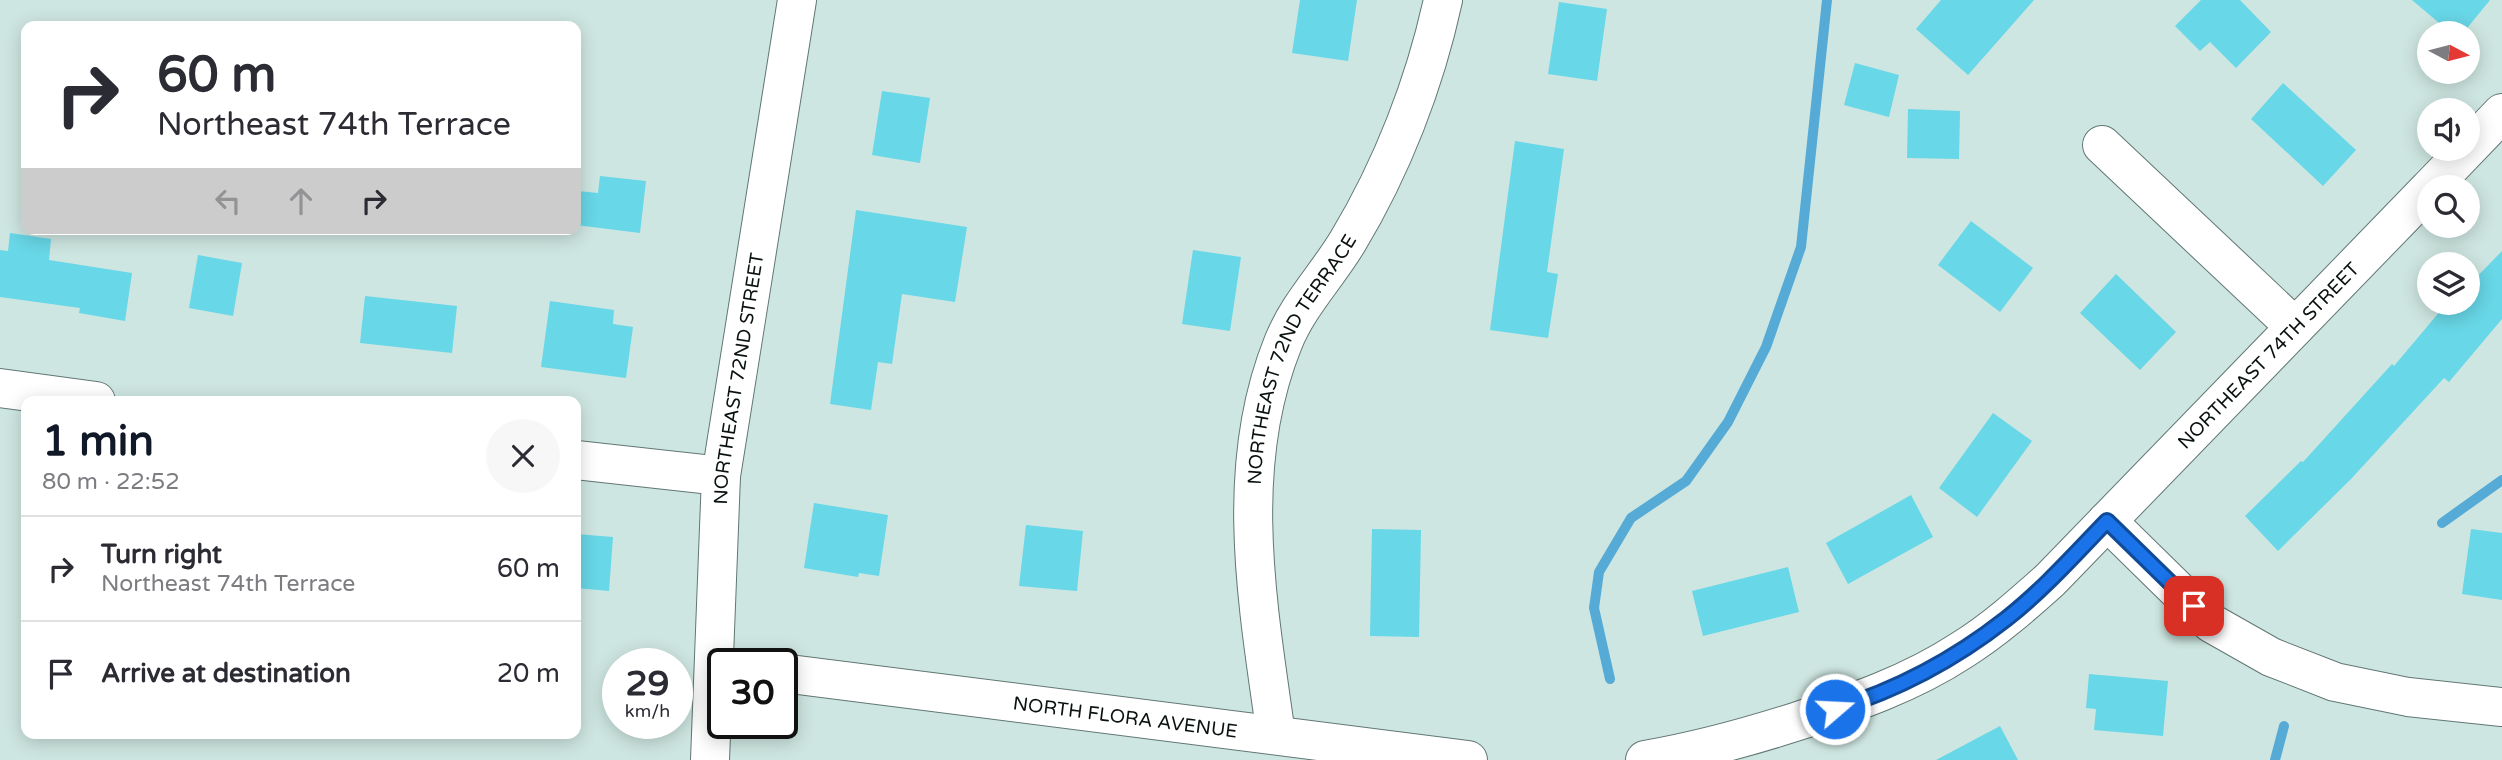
<!DOCTYPE html>
<meta charset="utf-8">
<style>
:root{--surface:#fff;--page:#f7f7f7;--text:#2b2b33;--muted:#7c7c81;--line:#e1e1e2;--accent:#111827}
body{margin:0;font-family:"Varela Round",sans-serif;background:var(--page);color:var(--text);height:100vh;display:flex;flex-direction:column;font-size:26px;white-space:nowrap}
*{box-sizing:border-box;margin:0}
p{font-size:23px;color:var(--muted)}
.icon{flex:none;width:38px;height:38px;fill:none;stroke:currentColor;stroke-width:2;stroke-linecap:round;stroke-linejoin:round}
.map{position:relative;flex:1;overflow:hidden}
.sheet{position:absolute;left:21px;top:396px;width:560px;height:343px;display:flex;flex-direction:column;background:var(--surface);border-radius:14px;box-shadow:0 4px 18px #0003}
.sheet>*{flex:none}
.hud{position:absolute;left:21px;top:21px;width:560px;height:214px;border-radius:14px;box-shadow:0 4px 18px #0003;background:#fff;color:var(--text);overflow:hidden}
.needle{width:46px;rotate:97deg}
.controls{position:absolute;left:2417px;top:21px;display:grid;gap:14px}
.controls a{display:grid;place-items:center;width:63px;height:63px;border-radius:50%;background:var(--surface);box-shadow:0 4px 18px #0003;font-size:35px}
.speed{position:absolute;left:602px;top:648px;display:flex;gap:14px;font-size:35px;font-weight:700;text-align:center}
.speed>*{display:grid;place-content:center;width:91px;height:91px;border-radius:50%;background:var(--surface);box-shadow:0 4px 18px #0003;line-height:1}
.speed small{font-size:18px;font-weight:400}
.speed .limit{border:4px solid #111;border-radius:10px;background:#fff;color:#111}
.pin{position:absolute;display:grid;place-items:center;width:60px;height:60px;color:#fff;margin:-30px;border-radius:14px;box-shadow:0 4px 10px #0006}
.me{position:absolute;width:77px;margin:-38px;rotate:71deg;stroke-linejoin:round;filter:drop-shadow(0 0 5px #0008)}
.turn{display:flex;align-items:center;gap:24px;height:147px;padding:0 21px;font-size:32px}
.turn .icon{width:91px;height:91px;stroke-width:2.5}
.turn b{display:block;font-size:49px;line-height:60px}
.lanes{display:flex;align-items:center;height:66px;padding:0 21px;background:#0003;justify-content:center;gap:35px;direction:ltr}
.lanes .off{opacity:.35}
.round{display:grid;place-items:center;flex:none;width:74px;height:74px;border-radius:37px;background:var(--page)}
.summary{display:flex;align-items:center;justify-content:space-between;height:119px;padding:0 21px}
h1{font-size:42px;font-weight:800;line-height:52px;color:var(--accent)}
ul{padding:0;list-style:none}
li{display:flex;align-items:center;gap:21px;height:105px;padding:0 21px;border-top:2px solid var(--line)}
li div{flex:1}
li b{display:block;font-size:26px}
li em{font-style:normal}
.map>svg:first-child{display:block}
.lines{fill:none;stroke-linecap:round;stroke-linejoin:round}
.stream{stroke:#56abd6;stroke-width:10}
.building{fill:#68d7e7}
.minor-casing{stroke:#617773;stroke-width:40}
.secondary-casing{stroke:#617773;stroke-width:40}
.minor{stroke:#fff;stroke-width:38}
.secondary{stroke:#fff;stroke-width:38}
.route-casing{stroke:#114b97;stroke-width:18}
.route{stroke:#1a73e8;stroke-width:12}
.labels{text-anchor:middle;stroke-width:5;stroke-linejoin:round;paint-order:stroke}
.street-label{font-size:19px;fill:#0a1211;stroke:#dbf3ee}
</style>
<div class="map">
<svg width="2502" height="760" viewBox="0 0 2502 760">
<rect width="100%" height="100%" fill="#cee6e1"/>
<g class="lines">
<g class="stream">
<polyline points="2442,523 2502,480"/>
<polyline points="1610,679 1594,608 1599,572 1631,518 1686,481 1728,422 1766,347 1801,247 1827,0"/>
<polyline points="2275,760 2284,726"/>
</g>
</g>
<g class="building">
<polygon points="1300,0 1357,0 1348,61 1292,53"/>
<polygon points="1941,0 2034,0 1968,75 1916,29"/>
<polygon points="2201,0 2240,0 2271,32 2236,68 2210,42 2200,51 2175,26"/>
<polygon points="2412,0 2490,0 2463,33 2451,33"/>
<polygon points="1559,2 1607,9 1597,81 1548,74"/>
<polygon points="1855,63 1899,75 1889,117 1844,105"/>
<polygon points="2283,83 2356,150 2323,186 2251,119"/>
<polygon points="882,91 930,98 920,163 872,155"/>
<polygon points="1908,109 1960,111 1959,159 1907,158"/>
<polygon points="1515,141 1564,149 1547,272 1558,274 1548,338 1490,330"/>
<polygon points="600,176 646,181 640,233 576,225 578,191 598,193"/>
<polygon points="856,210 967,227 955,302 902,294 892,364 878,362 871,410 830,404"/>
<polygon points="1971,221 2033,268 2000,312 1938,265"/>
<polygon points="10,233 51,239 49,260 132,273 125,321 79,313 80,308 0,297 0,250 8,251"/>
<polygon points="1193,250 1241,257 1230,331 1182,324"/>
<polygon points="2502,251 2502,319 2449,382 2444,378 2351,479 2278,551 2245,516 2301,461 2303,462 2392,364 2394,366 2447,303 2468,303 2468,286"/>
<polygon points="198,255 242,263 233,316 189,308"/>
<polygon points="2116,274 2176,332 2140,370 2080,313"/>
<polygon points="365,296 457,306 452,353 360,343"/>
<polygon points="550,301 614,310 613,324 633,327 626,378 541,367"/>
<polygon points="1993,413 2032,441 1977,517 1939,488"/>
<polygon points="1911,495 1933,537 1848,584 1826,543"/>
<polygon points="814,503 888,515 879,576 859,573 858,577 804,568"/>
<polygon points="1026,525 1083,531 1077,591 1019,586"/>
<polygon points="1372,529 1421,530 1419,637 1370,636"/>
<polygon points="2471,529 2502,533 2502,600 2462,594"/>
<polygon points="576,534 613,537 609,591 576,588"/>
<polygon points="1788,567 1799,612 1703,636 1692,591"/>
<polygon points="2089,674 2168,681 2163,736 2094,730 2096,709 2086,708"/>
<polygon points="2000,726 2018,760 1936,760"/>
</g>
<g class="lines">
<g class="minor-casing">
<g id="minor">
<polyline points="2102,145 2295,327"/>
<polyline points="2431,187 2502,113"/>
<polyline points="0,388 96,401"/>
<polyline points="576,460 721,476"/>
<polyline points="2107,521 2211,623 2271,657 2335,682 2408,697 2502,707"/>
<path id="s1" d="M782 673 1468 760"/>
<path id="s2" d="M1276 735C1258 606 1232 469 1283 343 1298 305 1327 276 1348 241 1392 168 1425 83 1443 0"/>
<path id="s3" d="M1645 760C1697 751 1745 738 1795 722 1854 703 1910 684 1962 650 1994 630 2022 605 2050 580L2429 189"/>
</g>
</g>
<g class="secondary-casing">
<g id="secondary">
<path id="s4" d="M710 760 721 476 797 0"/>
</g>
</g>
<use href="#minor" class="minor"/>
<use href="#secondary" class="secondary"/>
</g>
<g class="lines">
<g class="route-casing">
<path id="route" d="M1835 709C1897 690 1955 659 2006 619 2043 590 2075 554 2107 521L2194 606"/>
</g>
<use href="#route" class="route"/>
</g>
<g class="labels">
<g class="street-label">
<text dy="7" stroke="none"><textPath href="#s3" startOffset="763">NORTHEAST 74TH STREET</textPath></text>
<text dy="7" stroke="none"><textPath href="#s2" startOffset="388">NORTHEAST 72ND TERRACE</textPath></text>
<text dy="7" stroke="none"><textPath href="#s4" startOffset="383">NORTHEAST 72ND STREET</textPath></text>
<text dy="7" stroke="none"><textPath href="#s1" startOffset="346">NORTH FLORA AVENUE</textPath></text>
</g>
</g>
</svg>
<div class="controls">
<a><svg class="needle" viewBox="-14 -14 28 28"><path d="M0-13l5 13h-10z" fill="#e53935"/><path d="M0 13l5-13h-10z" fill="#7c7c81"/></svg></a>
<a><svg class="icon" aria-label="sound" viewBox="0 0 24 24"><path d="M4 9h4l5-4v14l-5-4H4zM17 9q2 3 0 6"/></svg></a>
<a><svg class="icon" aria-label="search" viewBox="0 0 24 24"><circle cx="10" cy="10" r="6"/><path d="M15 15l6 6"/></svg></a>
<a><svg class="icon" aria-label="layers" viewBox="0 0 24 24"><path d="M12 4l9 5-9 5-9-5zM3 14l9 5 9-5"/></svg></a>
</div>
<div class="speed"><div>29<small>km/h</small></div><div class="limit">30</div></div>
<div class="pin" style="left:2194px;top:606px;background:#d93025"><svg class="icon" aria-label="arrive" viewBox="0 0 24 24"><path d="M6 21V4h12l-3 4 3 4H6"/></svg></div>
<svg class="me" style="left:1835px;top:709px" viewBox="-20 -20 40 40"><circle r="17" fill="#1a73e8" stroke="#fff" stroke-width="3"/><path d="M0-11L8 9 0 5-8 9z" fill="#fff"/></svg>
<div class="hud">
<div class="turn"><svg class="icon" aria-label="right" viewBox="0 0 24 24"><path d="M7 20v-9h11M14 6l5 5-5 5"/></svg><div><b>60 m</b>Northeast 74th Terrace</div></div>
<div class="lanes"><svg class="icon off" aria-label="left" viewBox="0 0 24 24"><path d="M17 20v-9H6M10 6l-5 5 5 5"/></svg><svg class="icon off" aria-label="ahead" viewBox="0 0 24 24"><path d="M12 20V5M6 11l6-6 6 6"/></svg><svg class="icon" aria-label="right" viewBox="0 0 24 24"><path d="M7 20v-9h11M14 6l5 5-5 5"/></svg></div>
</div>
<section class="sheet">
<div class="summary"><div><h1>1 min</h1><p>80 m · 22:52</p></div><a class="round"><svg class="icon" aria-label="close" viewBox="0 0 24 24"><path d="M6 6l12 12M18 6L6 18"/></svg></a></div>
<ul>
<li><svg class="icon" aria-label="right" viewBox="0 0 24 24"><path d="M7 20v-9h11M14 6l5 5-5 5"/></svg><div><b>Turn right</b><p>Northeast 74th Terrace</p></div><em>60 m</em></li>
<li><svg class="icon" aria-label="arrive" viewBox="0 0 24 24"><path d="M6 21V4h12l-3 4 3 4H6"/></svg><div><b>Arrive at destination</b></div><em>20 m</em></li>
</ul>
</section>
</div>
